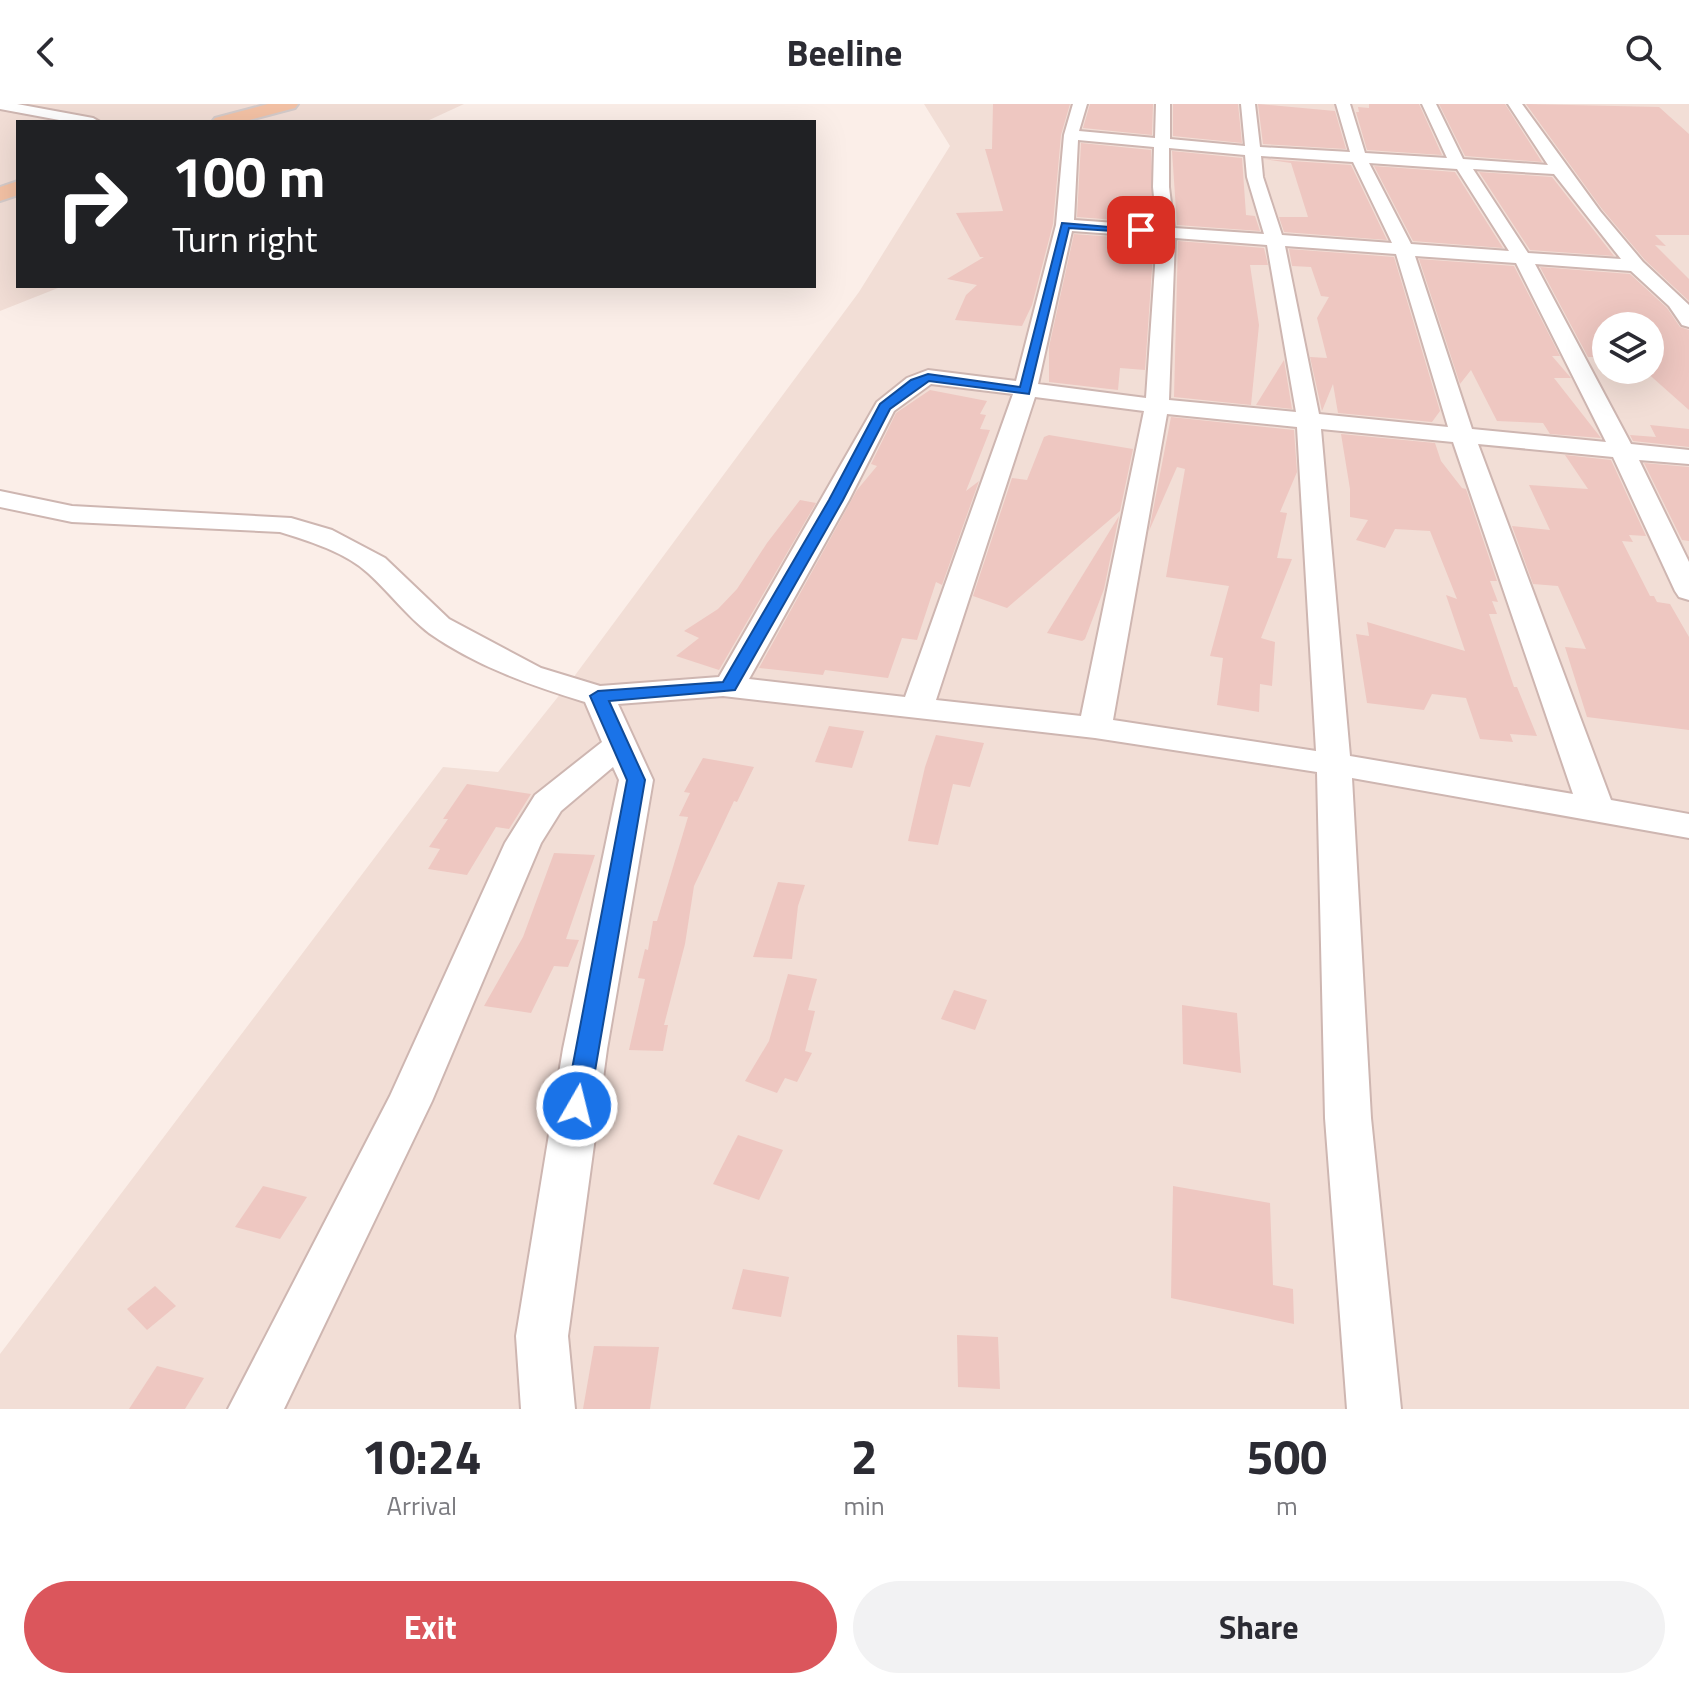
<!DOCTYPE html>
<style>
:root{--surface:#fff;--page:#f2f2f3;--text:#2b2b33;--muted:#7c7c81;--accent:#db565c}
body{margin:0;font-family:"Titillium Web",sans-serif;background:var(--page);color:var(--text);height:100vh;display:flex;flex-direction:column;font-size:30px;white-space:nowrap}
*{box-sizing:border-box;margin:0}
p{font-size:26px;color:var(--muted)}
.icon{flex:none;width:44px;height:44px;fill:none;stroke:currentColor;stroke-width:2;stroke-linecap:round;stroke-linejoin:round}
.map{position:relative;height:1305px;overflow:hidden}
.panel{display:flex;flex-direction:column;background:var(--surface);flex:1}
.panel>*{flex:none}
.guide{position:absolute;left:16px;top:16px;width:800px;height:168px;border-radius:0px;box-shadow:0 8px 32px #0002;background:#202124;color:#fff;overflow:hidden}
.tools{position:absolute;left:1592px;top:208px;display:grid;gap:16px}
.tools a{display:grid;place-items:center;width:72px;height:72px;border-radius:50%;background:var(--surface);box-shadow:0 8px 32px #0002;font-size:40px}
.pin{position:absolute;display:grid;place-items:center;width:68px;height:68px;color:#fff;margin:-34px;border-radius:16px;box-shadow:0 4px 12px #0006}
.me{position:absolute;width:88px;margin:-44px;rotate:8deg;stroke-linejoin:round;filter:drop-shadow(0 0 6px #0008)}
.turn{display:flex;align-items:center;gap:28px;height:168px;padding:0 24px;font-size:36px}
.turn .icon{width:104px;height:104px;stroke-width:2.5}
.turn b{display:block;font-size:56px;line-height:68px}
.eta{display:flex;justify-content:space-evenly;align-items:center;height:136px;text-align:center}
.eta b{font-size:48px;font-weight:700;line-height:56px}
.primary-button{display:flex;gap:16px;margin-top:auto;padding:16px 24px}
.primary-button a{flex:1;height:92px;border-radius:48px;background:var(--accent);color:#fff;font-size:32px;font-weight:700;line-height:92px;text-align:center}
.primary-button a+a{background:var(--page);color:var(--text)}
header{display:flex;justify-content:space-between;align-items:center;height:104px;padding:0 24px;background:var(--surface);font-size:36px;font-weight:700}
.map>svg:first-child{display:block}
.residential{fill:#f2ded6;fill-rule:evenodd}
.building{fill:#eec7c1}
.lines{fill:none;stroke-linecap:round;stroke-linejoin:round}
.street-casing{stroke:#ceb6b1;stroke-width:4}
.primary-casing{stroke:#d5cbca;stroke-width:4}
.street{fill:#fff;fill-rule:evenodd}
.primary{fill:#f4c2a5;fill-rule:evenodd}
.route{fill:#1a73e8;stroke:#114b97;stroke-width:2}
</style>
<header><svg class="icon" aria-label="back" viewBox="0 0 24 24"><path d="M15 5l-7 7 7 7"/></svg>Beeline<svg class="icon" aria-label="search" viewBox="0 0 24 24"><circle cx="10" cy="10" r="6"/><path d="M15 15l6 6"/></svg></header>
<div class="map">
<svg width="1689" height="1305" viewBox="0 0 1689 1305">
<rect width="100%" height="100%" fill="#fbeee8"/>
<g class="residential">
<polygon points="0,0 464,0 425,18 18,18 18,182 63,182 0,207"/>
<path d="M924 0H1689V1305H0V1250L443 663 498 668 573 574 859 188 950 42ZM1606 222H1650V266H1606Z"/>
</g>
<g class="building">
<polygon points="993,0 1070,0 1061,31 1053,120 1032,201 1022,222 955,216 966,191 977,181 947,175 984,153 980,153 956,109 1003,107 985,45 992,45"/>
<polygon points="1090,0 1153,0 1152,31 1083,24"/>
<polygon points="1173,0 1238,0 1242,39 1173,32"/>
<polygon points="1258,0 1335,7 1346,45 1263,40"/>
<polygon points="1369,0 1419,0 1442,51 1367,46 1356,8 1359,8 1358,3 1369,4"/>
<polygon points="1439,0 1505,0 1542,58 1465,52"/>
<polygon points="1526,0 1659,3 1689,30 1689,131 1655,131 1666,142 1655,141 1689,175 1689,197 1645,156 1602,105"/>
<polygon points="1081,39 1151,46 1154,119 1077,113"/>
<polygon points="1172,47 1242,54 1246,111 1255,112 1260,127 1177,121"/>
<polygon points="1264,55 1351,61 1387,136 1284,128 1279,113 1308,113 1291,59"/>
<polygon points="1374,62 1455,68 1503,144 1413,137"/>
<polygon points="1479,68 1552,73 1614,152 1530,146"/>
<polygon points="1074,130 1154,136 1145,266 1120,264 1118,286 1049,278 1049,243"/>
<polygon points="1178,137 1264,144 1268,161 1250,161 1259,221 1251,301 1174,293"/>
<polygon points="1289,145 1394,153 1440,307 1432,318 1338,309 1333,280 1322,307 1310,253 1327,254 1317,214 1329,193 1321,192 1311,163 1292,162"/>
<polygon points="1419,155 1514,162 1560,252 1552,252 1571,274 1554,274 1601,334 1550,330 1543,319 1497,317 1471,266 1460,280"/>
<polygon points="1540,163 1630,170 1667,204 1680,223 1689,226 1689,306 1644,266 1650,266 1650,222 1606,222 1606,253 1588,253"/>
<polygon points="1284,256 1292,305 1256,301"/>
<polygon points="930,286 987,297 980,310 986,311 980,325 990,326 966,387 979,377 942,481 936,478 917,536 902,534 888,574 825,566 823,571 759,564 857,386 877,362 871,360 896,309"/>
<polygon points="1171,313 1294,326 1297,368 1280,408 1287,409 1277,454 1292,455 1261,534 1275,538 1272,582 1260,580 1259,608 1217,601 1223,554 1210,552 1229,482 1166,473 1185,365 1177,363 1149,427"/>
<polygon points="1650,321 1689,325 1689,343 1633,337 1630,331 1656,333"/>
<polygon points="1341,330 1435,339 1441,357 1462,384 1466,385 1497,477 1490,477 1498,498 1492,497 1497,510 1489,510 1514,583 1517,583 1537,632 1510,630 1513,638 1480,635 1466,594 1432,590 1424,606 1367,599 1356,530 1369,532 1367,518 1465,547 1446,491 1457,495 1430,427 1395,425 1385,444 1356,436 1368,416 1350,413 1350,385"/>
<polygon points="1049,331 1133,345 1120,407 1007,504 973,492 1012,374 1027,376 1044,333"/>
<polygon points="1565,351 1611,356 1646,432 1629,431 1633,438 1622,437 1650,492 1654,492 1657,498 1670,500 1689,533 1689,626 1587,613 1565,543 1586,545 1558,482 1533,480 1512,422 1550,426 1529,381 1588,385"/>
<polygon points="1644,359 1689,363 1689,437 1682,436"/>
<polygon points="800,396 816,399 719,566 676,552 699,534 684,527 718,505 737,485 767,439"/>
<polygon points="1119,412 1104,485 1085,535 1082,537 1047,529"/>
<polygon points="829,622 864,627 852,664 815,658"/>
<polygon points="936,631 984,639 970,683 953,680 938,741 908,737 925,663"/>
<polygon points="703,654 754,663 737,698 734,697 694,782 685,840 664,921 668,921 663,947 629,946 645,875 638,874 645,845 648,846 653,817 657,817 688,713 679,712 690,689 684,688"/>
<polygon points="467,680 531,690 509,725 496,723 467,771 428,765 440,745 429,743 448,715 443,715"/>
<polygon points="554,749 595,751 566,835 579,836 568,863 554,862 531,909 484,902 523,833"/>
<polygon points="778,778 805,781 798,802 792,855 753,853"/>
<polygon points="788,870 817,875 808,906 815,907 805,947 812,949 797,978 785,974 777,989 745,977 769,937"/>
<polygon points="954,886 987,896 975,926 941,915"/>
<polygon points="1182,901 1237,909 1241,969 1183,960"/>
<polygon points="738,1031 783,1046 759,1096 713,1080"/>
<polygon points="263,1082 307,1093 280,1135 235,1123"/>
<polygon points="1173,1082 1270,1099 1273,1181 1293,1185 1294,1220 1171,1194"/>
<polygon points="743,1165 789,1173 781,1213 732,1205"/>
<polygon points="155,1182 176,1202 147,1226 127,1205"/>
<polygon points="957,1231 998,1233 1000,1285 958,1283"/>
<polygon points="594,1242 659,1243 650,1305 583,1305"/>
<polygon points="157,1262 204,1274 185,1305 129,1305"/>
</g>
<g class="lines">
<g class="street-casing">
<g id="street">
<polygon points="0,0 17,0 93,14 100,18 70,18 0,5"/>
<path d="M1073 0H1087L1079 27 1155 34 1156 0H1170V35L1245 42 1241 0H1255L1260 43 1350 48 1336 0H1350L1365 49 1447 54 1422 0H1436L1463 55 1548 61 1508 0H1522L1600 107 1643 158 1689 201V223L1682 221 1669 202 1631 167 1535 160 1631 340 1689 346V360L1639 356 1689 458V496L1679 493 1675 487 1613 353 1478 340 1611 696 1689 710V734L1352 674 1371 1014 1401 1305H1347L1325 1014 1317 668 1095 634 723 592 618 600 653 676 607 945 568 1232 575 1305H521L516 1232 563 945 619 676 613 663 561 707 541 739 432 997 284 1305H228L390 992 505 739 535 691 602 638 585 598C530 581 476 562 429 529 407 512 389 488 368 469 345 448 309 437 280 428L72 418 0 403V387L72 402 291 414 332 426 385 454 449 515 541 564 600 582 719 573 877 298 907 274 928 266 1016 277 1056 121 1064 31ZM1078 36 1154 43 1153 83 1157 122 1074 116ZM1169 44 1245 51 1247 73 1264 130 1174 124 1169 83ZM1261 52 1353 58 1392 139 1282 131 1263 73ZM1369 59 1457 65 1509 147 1411 140ZM1473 65 1554 70 1621 155 1528 149ZM1072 127 1157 133 1146 294 1038 280ZM1175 134 1267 141 1296 308 1169 296ZM1285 142 1396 150 1448 323 1319 310ZM1415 152 1516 159 1606 338 1472 325ZM931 280 1013 290 905 593 749 575 849 396 894 307ZM1035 293 1144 307 1081 612 936 596ZM1167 310 1297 323 1316 647 1113 616ZM1321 325 1453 338 1573 690 1350 652Z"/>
</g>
</g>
<g class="primary-casing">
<g id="primary">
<polygon points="268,0 298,0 295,4 242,18 212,18 215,14"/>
<polygon points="18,77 18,91 0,97 0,83"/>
</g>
</g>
<use href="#street" class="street"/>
<use href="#primary" class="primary"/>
</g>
<polygon class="route" points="1062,119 1145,126 1141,129 1069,124 1029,290 929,277 890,305 843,396 735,586 609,597 645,676 589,1002 585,1009 577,1012 568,1009 565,1002 627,676 590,592 598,587 723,578 829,396 880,300 911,276 928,270 1020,283"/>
</svg>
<div class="tools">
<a><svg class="icon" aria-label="layers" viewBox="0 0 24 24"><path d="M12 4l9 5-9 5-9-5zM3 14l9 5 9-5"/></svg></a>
</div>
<div class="pin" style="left:1141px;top:126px;background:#d93025"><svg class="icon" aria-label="arrive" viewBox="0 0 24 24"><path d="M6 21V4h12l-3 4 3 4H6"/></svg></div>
<svg class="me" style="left:577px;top:1002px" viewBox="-20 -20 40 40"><circle r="17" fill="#1a73e8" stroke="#fff" stroke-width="3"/><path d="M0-11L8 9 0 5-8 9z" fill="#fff"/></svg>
<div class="guide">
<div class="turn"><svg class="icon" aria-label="right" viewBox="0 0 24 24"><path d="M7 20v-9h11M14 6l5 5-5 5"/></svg><div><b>100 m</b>Turn right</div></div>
</div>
</div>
<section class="panel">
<div class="eta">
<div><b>10:24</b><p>Arrival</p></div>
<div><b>2</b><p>min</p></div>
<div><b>500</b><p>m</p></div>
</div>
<div class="primary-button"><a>Exit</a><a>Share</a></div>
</section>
